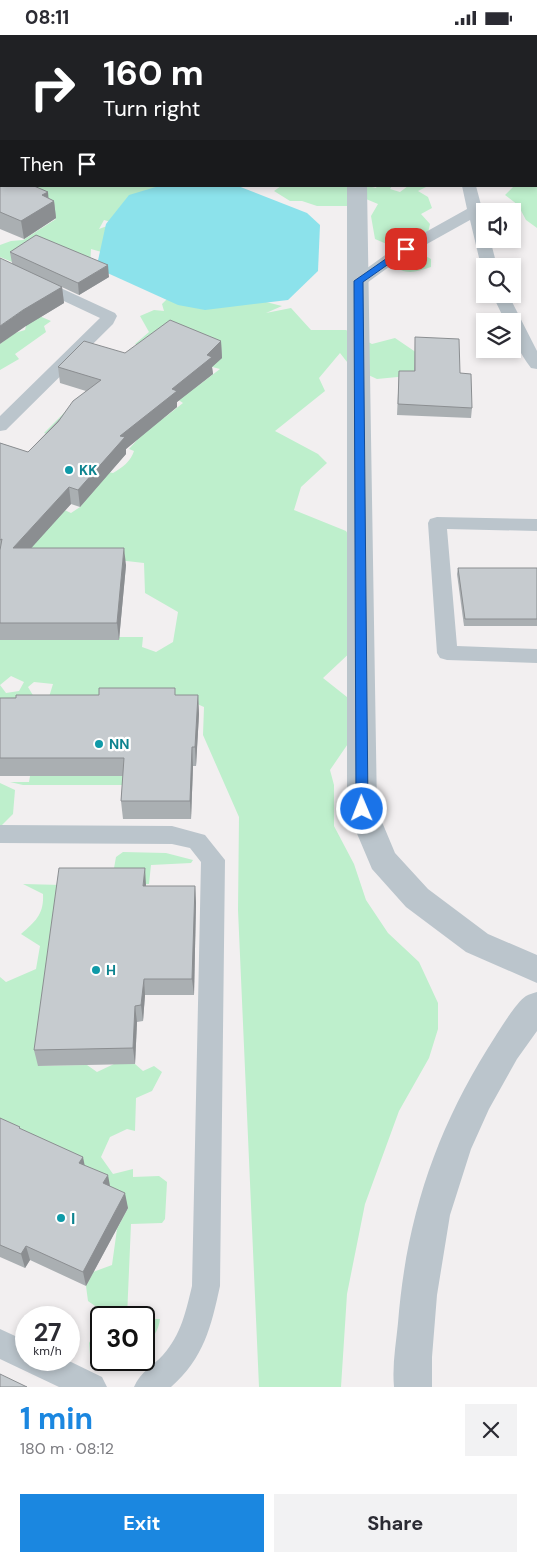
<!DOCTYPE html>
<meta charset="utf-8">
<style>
:root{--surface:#fff;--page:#f2f2f3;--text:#2b2b33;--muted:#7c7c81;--accent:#1b87e0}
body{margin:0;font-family:"DM Sans",sans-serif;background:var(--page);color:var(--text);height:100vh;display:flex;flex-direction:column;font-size:19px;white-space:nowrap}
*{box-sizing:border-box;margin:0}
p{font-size:16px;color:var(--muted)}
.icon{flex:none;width:28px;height:28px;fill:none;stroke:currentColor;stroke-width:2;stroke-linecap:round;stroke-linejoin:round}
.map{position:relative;height:1352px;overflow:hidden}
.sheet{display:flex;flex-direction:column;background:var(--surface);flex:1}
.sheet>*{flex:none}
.guide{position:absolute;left:0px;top:0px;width:538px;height:152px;box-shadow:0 2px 8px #0003;background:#202124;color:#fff;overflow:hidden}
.controls{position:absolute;left:476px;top:168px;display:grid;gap:10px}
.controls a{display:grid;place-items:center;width:45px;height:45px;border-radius:0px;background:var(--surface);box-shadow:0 2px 8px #0003;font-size:25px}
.speed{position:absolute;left:15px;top:1271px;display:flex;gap:10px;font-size:25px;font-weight:700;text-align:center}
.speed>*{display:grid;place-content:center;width:65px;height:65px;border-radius:50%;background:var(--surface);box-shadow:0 2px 8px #0003;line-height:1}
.speed small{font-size:12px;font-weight:400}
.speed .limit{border:2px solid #111;border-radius:8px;background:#fff;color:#111}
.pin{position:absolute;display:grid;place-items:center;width:42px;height:42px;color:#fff;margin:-21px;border-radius:10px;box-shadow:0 2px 8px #0006}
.me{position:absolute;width:55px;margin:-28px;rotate:359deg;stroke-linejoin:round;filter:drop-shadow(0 0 4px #0008)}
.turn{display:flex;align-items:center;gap:18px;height:105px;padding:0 20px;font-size:22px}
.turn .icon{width:65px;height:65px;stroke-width:2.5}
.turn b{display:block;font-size:35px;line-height:42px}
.then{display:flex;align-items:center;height:48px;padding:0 20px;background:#0003;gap:10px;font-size:19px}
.round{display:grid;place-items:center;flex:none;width:52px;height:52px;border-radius:0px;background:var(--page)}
.headline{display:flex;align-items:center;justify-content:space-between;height:85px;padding:0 20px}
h1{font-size:30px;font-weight:700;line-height:38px;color:var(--accent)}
.primary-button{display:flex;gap:10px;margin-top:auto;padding:10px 20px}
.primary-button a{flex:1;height:58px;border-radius:0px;background:var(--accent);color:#fff;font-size:20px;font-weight:700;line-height:58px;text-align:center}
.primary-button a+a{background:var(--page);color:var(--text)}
.status{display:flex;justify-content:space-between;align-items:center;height:35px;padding:0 25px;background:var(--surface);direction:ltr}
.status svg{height:14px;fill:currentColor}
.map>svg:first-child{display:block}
.green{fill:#beefcc;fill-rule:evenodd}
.water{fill:#8ce2eb}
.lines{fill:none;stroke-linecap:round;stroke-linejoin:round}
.motorway-casing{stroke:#7393a9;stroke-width:2}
.service{fill:#bbc5cc;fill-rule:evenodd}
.minor{fill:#bbc5cc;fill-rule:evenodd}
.tertiary{fill:#bbc5cc;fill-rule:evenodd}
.motorway{fill:#88a8bd;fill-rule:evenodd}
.wall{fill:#aaafb2}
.shaded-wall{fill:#8b8e91}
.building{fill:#c6cbcf;stroke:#8b8e91}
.route{fill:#1a73e8;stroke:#114b97}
.culture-dot{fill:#0f9aa8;stroke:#fff;stroke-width:2}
.labels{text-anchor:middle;stroke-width:4.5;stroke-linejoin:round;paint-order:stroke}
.culture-label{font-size:14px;font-weight:bold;fill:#0d838f;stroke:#fff;text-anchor:start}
.near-culture-label{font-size:16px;font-weight:bold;fill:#0d838f;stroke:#fff;text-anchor:start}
</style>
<div class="status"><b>08:11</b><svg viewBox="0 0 49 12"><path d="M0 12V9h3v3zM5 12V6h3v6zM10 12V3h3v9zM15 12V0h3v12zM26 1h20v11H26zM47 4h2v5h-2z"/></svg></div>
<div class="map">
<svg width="537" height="1352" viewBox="0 0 537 1352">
<rect width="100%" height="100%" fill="#f2eff0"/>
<g class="green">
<polygon points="14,151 220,151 111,187 104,185 99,194 107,191 105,218 91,214 90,231 17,229 0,222 0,210 11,206 23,205 56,184"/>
<path d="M281 151H368L376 153 377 151H392L390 154 400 157 408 151H428L418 156 428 162 432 173 421 179 430 189 426 207 418 217 431 224V232C413 238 406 240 390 229L407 215 396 213 375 204 371 181 378 169 366 164 347 171H317L302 166H290L274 156Z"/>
<polygon points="537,151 537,193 526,185 518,170 505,160 513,152"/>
<path d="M174 257 266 267 282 271 266 278 291 273 311 295H346L372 309 395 303 420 320 418 340 377 344 351 332 340 318 319 343 325 356 275 396 318 419 327 428 301 452 294 475 346 496 371 536 355 613 323 643 352 666 354 700 330 735 334 750V791L354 829 366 865 388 898 419 927 438 968V994L429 1023 399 1076 365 1169 347 1259 341 1352H259L238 875 239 782 203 700 204 672 195 668 0 681V650L6 658 19 656 24 647 11 641 0 650V605H119V602H143L142 612 156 617 173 607 178 577 145 558 144 528 109 524 0 519V445L71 478 80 472 108 437 113 438C122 433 131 426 134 416L129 414 137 405 60 403 44 398 93 349 164 383 183 368 177 364 188 349 195 353 220 334 151 316 135 309 149 297 140 281 154 275 164 276 162 269ZM34 647 53 649 49 662H34L28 652Z"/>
<polygon points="16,271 51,286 44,291 46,297 15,319 19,324 0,335 0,309 15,298 25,295 26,291"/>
<polygon points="126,730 138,750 23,750 10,747 29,747 30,741"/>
<polygon points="0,748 15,755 13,779 0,792"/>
<polygon points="123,817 166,818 193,825 191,828 151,830 149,849 111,850 116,822"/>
<path d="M23 849 62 850 38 1031 87 1030 97 1037 114 1029H135L143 1036 154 1031 162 1037 152 1056 136 1063 135 1096 127 1094 110 1102 101 1122 113 1139 133 1134V1142L159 1141 167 1147 165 1184 162 1188 131 1189 127 1282H103L105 1278 88 1266 86 1251 93 1237 112 1230 117 1194 128 1173 0 1097V942L6 947 36 934 40 911 21 899C36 886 44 879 43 859Z"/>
<path d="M144 1284H160C159 1295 152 1305 144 1312Z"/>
<path d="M101 1286V1325H123C112 1330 100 1325 90 1319L89 1308Z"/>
</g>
<polygon class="water" points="159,151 238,151 307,178 320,190 318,236 288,265 205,275 178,270 103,236 97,230 106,189 129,160"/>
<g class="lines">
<g class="motorway-casing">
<rect id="motorway" x="0" y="22" width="1" height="10"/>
</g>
<g class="service">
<rect x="431" y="0" width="12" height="1"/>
<polygon points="537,37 537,46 536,46 536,37"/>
<rect x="536" y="59" width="1" height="8"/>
<polygon points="462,151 476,151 485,185 485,204 490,204 497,231 485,231 485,235 481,231 470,185 400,224 364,250 352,250 350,247 352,244 388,218 467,174"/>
<polygon points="0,225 115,278 117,281 113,289 6,395 0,396 0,381 100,283 0,236"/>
<path d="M492 259H508L537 316V334L531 333C520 318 512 305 512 286H505Z"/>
<polygon points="437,482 537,484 537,496 447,494 457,611 537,614 537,628 447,625 440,623 437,618 428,488 430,484"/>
<path d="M0 790 172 791 205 800 225 825 220 1251C211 1292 204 1323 171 1352H134C141 1336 152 1332 163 1320 181 1300 186 1276 192 1251L201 827 190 813 172 809 0 808Z"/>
<polygon points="0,1294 26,1306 26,1325 67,1325 102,1342 107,1352 59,1352 0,1324"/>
</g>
<g class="minor">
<rect x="347" y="0" width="16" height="1"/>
<polygon points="347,151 367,151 377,775 395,818 428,854 488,899 537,920 537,948 466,917 406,872 372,834 347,775"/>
</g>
<path class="tertiary" d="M537 957V996L517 1024 489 1074 471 1114 450 1180 437 1260 432 1322V1352H394C392 1330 396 1309 398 1288 406 1186 434 1100 488 1013 496 1001 515 968 526 961 529 959 534 958 537 957Z"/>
<use href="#motorway" class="motorway"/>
</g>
<g class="wall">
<polygon points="0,136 1,151 48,157 48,163 54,166 56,183 24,204 0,194"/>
<polygon points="10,217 109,242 79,260 21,233 62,252 64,268 26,291 12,228"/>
<polygon points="415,302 460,338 472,373 471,383 397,380 399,336 414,336"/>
<polygon points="221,306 222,323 212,332 213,339 177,367 177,372 126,414 126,419 80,472 71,469 31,513 126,530 119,605 0,605 0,408 28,417 86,356 60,348 58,332 125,318"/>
<polygon points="458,533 537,533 537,591 464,591 457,539"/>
<polygon points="198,660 199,679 196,731 193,731 191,784 123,784 121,766 123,741 0,741 0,663"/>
<polygon points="146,851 195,851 196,868 194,960 145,960 143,986 137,987 135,1029 38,1031 34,1015"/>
<polygon points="0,1083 84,1130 110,1151 128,1173 86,1251 30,1225 25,1233 0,1222"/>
</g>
<g class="shaded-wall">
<polygon points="48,157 49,169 54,166 56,183 24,204 21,186 42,160"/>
<polygon points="108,230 109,242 79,260 78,248"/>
<polygon points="62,252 64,268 26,291 0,309 0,291 23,275"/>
<polygon points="221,306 222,323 212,332 213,339 177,367 177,372 126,414 126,419 80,472 78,455 120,401 172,354"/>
<polygon points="69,452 71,469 16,530 13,513"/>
<polygon points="124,513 126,530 119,605 117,588"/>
<polygon points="198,660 199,679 196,731 195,712"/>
<polygon points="192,712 193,731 191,784 190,766"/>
<polygon points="145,833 146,850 145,868 143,851"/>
<polygon points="195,851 196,868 194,960 192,944"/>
<polygon points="144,944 145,960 143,986 141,970"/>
<polygon points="135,971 137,987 135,1029 133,1013"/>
<polygon points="83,1122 86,1137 79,1128"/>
<polygon points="108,1140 111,1156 103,1148"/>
<polygon points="125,1158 128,1173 86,1251 83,1237"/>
<polygon points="26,1211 30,1225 25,1233 21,1219"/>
</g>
<g class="building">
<rect x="224" y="0" width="64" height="1"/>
<polygon points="0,136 1,136 1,151 34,151 48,157 42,160 54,166 21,186 0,177"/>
<polygon points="36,200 108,230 78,248 10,217"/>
<polygon points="0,223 62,252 23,275 0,291"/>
<polygon points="170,285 221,306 207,320 212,322 172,354 177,356 120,401 125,402 78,455 69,452 13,513 124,513 117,588 0,588 0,515 2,504 0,505 0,408 28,417 58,387 73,366 101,345 58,332 84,306 125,318"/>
<polygon points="415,302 459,304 460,338 471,339 472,373 398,369 399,336 415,336"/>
<polygon points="458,533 537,533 537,584 465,584"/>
<polygon points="99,653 175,653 175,660 198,660 195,712 192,712 190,766 121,766 124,723 0,723 0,663 16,663 16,660 99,660"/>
<polygon points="59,833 145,833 143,851 195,851 192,944 144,944 141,970 135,971 133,1013 34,1015"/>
<polygon points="0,1083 20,1092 19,1093 83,1122 79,1128 108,1140 103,1148 125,1158 83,1237 26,1211 21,1219 0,1210"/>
<polygon points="0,1339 27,1352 0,1352"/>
</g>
<polygon class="route" points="403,212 410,214 363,247 368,774 367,778 358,778 356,774 354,246"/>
<g class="culture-dot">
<circle cx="69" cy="435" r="5"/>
<circle cx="99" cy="709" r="5"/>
<circle cx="96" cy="935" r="5"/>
<circle cx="61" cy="1183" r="5"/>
</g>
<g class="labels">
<g class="culture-label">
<text x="79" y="440">KK</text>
<text x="109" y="714">NN</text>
<text x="106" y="940">H</text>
</g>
<g class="near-culture-label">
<text x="71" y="1189">I</text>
</g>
</g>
</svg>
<div class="controls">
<a><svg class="icon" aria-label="sound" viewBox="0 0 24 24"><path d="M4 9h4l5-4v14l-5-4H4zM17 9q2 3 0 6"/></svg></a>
<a><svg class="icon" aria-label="search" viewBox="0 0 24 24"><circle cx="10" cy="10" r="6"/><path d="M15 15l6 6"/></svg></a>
<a><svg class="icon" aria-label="layers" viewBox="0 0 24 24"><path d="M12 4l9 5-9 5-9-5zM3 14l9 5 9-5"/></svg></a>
</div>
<div class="speed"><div>27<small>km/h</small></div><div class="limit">30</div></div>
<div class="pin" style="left:406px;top:214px;background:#d93025"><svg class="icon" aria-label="arrive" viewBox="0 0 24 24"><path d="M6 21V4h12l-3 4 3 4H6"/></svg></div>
<svg class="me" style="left:362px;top:774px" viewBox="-20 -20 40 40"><circle r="17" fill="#1a73e8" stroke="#fff" stroke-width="3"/><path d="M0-11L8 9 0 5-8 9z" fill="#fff"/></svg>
<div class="guide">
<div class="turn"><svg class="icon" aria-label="right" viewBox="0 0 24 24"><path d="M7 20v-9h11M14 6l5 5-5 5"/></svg><div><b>160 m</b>Turn right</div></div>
<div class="then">Then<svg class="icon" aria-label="arrive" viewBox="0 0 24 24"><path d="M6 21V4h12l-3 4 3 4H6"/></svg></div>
</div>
</div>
<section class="sheet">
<div class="headline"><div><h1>1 min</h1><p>180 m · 08:12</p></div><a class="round"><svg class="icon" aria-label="close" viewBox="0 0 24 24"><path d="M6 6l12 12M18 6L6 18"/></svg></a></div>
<div class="primary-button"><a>Exit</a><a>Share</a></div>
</section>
